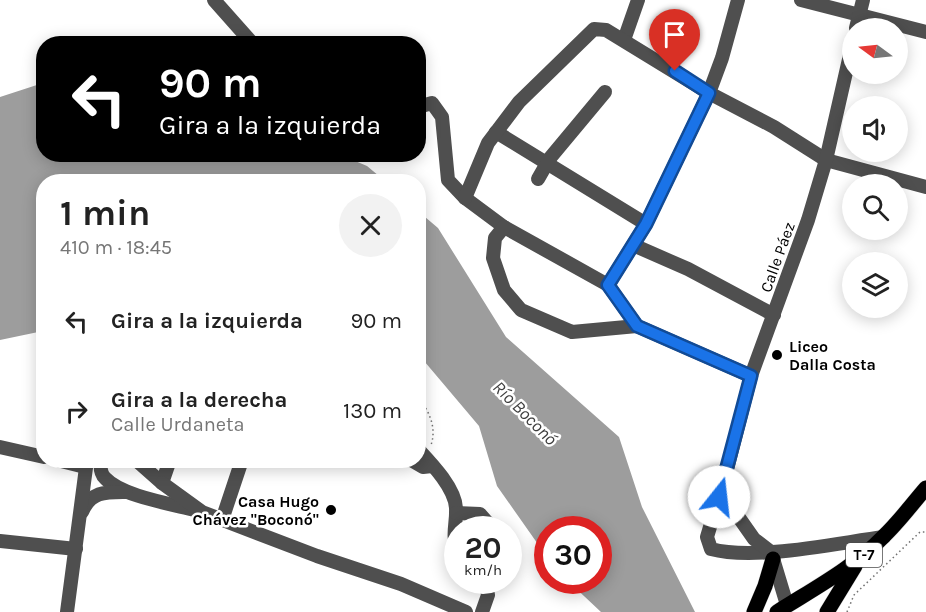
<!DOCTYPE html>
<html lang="es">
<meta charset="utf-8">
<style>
:root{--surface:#fff;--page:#f2f2f2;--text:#222;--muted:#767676}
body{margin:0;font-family:Karla,sans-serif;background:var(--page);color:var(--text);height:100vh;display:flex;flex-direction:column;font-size:22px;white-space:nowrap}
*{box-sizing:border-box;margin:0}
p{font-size:20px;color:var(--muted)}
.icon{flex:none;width:33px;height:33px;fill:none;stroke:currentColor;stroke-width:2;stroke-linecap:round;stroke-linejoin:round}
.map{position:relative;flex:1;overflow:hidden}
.sheet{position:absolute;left:36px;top:174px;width:390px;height:294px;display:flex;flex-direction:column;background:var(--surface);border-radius:24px;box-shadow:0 3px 15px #0003}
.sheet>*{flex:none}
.guide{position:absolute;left:36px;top:36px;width:390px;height:126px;border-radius:24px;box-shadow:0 3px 15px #0003;background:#000;color:#fff;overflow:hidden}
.needle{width:39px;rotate:285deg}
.tools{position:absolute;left:842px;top:18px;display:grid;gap:12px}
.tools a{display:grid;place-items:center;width:66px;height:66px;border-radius:50%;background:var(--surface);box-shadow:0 3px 15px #0003;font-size:30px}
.speed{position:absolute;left:444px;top:516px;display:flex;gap:12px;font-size:30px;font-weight:700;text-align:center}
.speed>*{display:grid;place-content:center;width:78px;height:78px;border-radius:50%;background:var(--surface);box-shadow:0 3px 15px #0003;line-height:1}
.speed small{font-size:15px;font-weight:400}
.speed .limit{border:9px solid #d22;background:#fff;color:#111}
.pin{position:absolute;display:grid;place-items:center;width:51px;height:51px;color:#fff;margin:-62px -26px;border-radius:50% 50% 50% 0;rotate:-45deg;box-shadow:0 0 6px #0007}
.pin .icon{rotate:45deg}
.me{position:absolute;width:66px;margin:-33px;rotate:16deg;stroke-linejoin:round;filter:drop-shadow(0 0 4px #0008)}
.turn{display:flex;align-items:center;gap:21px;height:126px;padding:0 24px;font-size:27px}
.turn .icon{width:78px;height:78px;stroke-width:2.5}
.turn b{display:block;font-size:42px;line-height:51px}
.round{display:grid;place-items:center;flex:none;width:63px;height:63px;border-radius:32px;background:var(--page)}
.overview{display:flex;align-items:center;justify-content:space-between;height:102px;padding:0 24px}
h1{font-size:36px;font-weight:700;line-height:45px}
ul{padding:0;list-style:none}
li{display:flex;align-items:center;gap:18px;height:90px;padding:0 24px}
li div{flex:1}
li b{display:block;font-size:22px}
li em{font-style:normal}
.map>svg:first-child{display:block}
.water{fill:#9d9d9d}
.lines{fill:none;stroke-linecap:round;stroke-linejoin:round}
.major-casing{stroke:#dbdbdb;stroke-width:16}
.path{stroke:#717171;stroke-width:1.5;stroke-dasharray:1.5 3;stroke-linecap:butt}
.minor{stroke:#4f4f4f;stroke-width:14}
.major{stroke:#000;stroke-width:15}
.route-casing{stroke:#114b97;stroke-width:15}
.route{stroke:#1a73e8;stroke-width:10}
.poi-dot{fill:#000;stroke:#fff;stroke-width:2}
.labels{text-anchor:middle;stroke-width:5;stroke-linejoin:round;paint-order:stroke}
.shield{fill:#fff;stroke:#4c4c4c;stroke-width:1.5}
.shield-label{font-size:15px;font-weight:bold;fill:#000}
.street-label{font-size:16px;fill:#000;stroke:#fff}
.poi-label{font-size:16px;font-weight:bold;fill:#000;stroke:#fff;text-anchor:start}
.water-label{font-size:18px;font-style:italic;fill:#3e3e3e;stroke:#fff}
</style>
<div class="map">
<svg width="926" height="612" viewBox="0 0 926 612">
<rect width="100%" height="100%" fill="#fff"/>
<g class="water">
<polygon points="43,83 44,154 341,155 367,166 385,181 44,182 43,331 0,340 0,97"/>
<polygon points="418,211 438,228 506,337 619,437 642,507 695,612 601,612 568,581 598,580 598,530 548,530 547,557 497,486 479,426 419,355"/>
</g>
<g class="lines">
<g class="major-casing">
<g id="major">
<polyline points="754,612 765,586 773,559"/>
<path d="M777 612C813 589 853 568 883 537 899 522 912 504 926 488"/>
<polyline points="827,612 855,566"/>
</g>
</g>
<g class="path">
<path d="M418 397C429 411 437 427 431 445"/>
<polyline points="847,612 854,595 920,532 926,532"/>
</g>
<g class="minor">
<polyline points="214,0 253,44"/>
<polyline points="801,0 926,32"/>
<polyline points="856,28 863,0"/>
<polyline points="624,40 638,0"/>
<polyline points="418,107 432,103 442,117 448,180 465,198 504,227 608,285 637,326 751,376"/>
<polyline points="496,132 646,224"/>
<polyline points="538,179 550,158 605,92"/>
<polyline points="465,198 488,143 519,102 594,29 606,30 709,93 774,127 826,160 926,187"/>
<polyline points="504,227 495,238 493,258 504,290 521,310 572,332 637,326"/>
<polyline points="633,245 688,269 774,315"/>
<polyline points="608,285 646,224 709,93 722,58 738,0"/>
<polyline points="0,447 44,457"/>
<path d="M418 449C432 464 455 488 456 508 457 523 451 536 458 550"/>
<polyline points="57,460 85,467"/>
<path d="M101 460C100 467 100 473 105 478 121 496 171 504 195 510"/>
<polyline points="136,460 162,483 170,460"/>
<polyline points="411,460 423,467 432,466"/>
<path d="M725 477 707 537 711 549C755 561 837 543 884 537"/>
<polyline points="162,483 202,512 317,556 401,584 466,612"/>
<path d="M82 512C91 491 106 492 126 492"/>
<polyline points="456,513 480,514 494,530"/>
<polyline points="222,520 242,460"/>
<polyline points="0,541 76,549"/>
<polyline points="508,554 508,561"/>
<polyline points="787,605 771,552 754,539 735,512 725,477 751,376 808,220 826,160 852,46"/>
<polyline points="67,612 87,460"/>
<polyline points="482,612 488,595 485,580"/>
</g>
<use href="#major" class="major"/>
</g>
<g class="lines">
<g class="route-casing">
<polyline id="route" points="675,71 709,93 646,224 608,285 637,326 751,376 719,497"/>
</g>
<use href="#route" class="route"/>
</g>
<g class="poi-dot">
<circle cx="777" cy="355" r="6"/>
<circle cx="331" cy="510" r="6"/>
</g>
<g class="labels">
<rect class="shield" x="846" y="543" width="36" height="24" rx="4.5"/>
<g class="shield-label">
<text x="864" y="560">T-7</text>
</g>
<g class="street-label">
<text transform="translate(777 257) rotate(-70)" y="6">Calle Páez</text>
</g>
<g class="poi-label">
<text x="789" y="352">Liceo<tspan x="789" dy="18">Dalla Costa</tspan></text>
<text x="319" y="507" text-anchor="end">Casa Hugo<tspan x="319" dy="18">Chávez "Boconó"</tspan></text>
</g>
<g class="water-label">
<text transform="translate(525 413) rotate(45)" y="6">Río Boconó</text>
</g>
</g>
</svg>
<div class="tools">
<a><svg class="needle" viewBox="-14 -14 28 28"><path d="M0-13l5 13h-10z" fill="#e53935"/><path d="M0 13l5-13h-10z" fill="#767676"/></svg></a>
<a><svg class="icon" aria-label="sound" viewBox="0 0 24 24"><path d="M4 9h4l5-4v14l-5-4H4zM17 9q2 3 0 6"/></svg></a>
<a><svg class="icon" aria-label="search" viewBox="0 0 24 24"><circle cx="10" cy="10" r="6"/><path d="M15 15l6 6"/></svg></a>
<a><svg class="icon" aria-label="layers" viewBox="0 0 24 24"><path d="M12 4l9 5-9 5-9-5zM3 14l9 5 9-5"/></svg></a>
</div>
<div class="speed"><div>20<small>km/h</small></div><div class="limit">30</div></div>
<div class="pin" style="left:675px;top:71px;background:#d93025"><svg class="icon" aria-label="arrive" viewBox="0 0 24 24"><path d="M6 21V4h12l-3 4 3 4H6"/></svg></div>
<svg class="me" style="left:719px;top:497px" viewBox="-20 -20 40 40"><circle r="19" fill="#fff"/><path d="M0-13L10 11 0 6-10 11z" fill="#1a73e8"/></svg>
<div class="guide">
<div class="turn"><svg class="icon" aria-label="left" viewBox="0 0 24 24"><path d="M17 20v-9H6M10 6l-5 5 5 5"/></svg><div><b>90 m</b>Gira a la izquierda</div></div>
</div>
<section class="sheet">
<div class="overview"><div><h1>1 min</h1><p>410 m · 18:45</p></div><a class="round"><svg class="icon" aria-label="close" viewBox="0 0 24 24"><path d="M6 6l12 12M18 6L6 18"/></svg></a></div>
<ul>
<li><svg class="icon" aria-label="left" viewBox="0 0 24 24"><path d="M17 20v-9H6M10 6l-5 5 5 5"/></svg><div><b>Gira a la izquierda</b></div><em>90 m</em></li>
<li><svg class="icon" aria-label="right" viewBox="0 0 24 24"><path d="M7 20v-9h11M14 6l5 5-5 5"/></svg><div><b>Gira a la derecha</b><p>Calle Urdaneta</p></div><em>130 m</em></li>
</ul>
</section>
</div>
